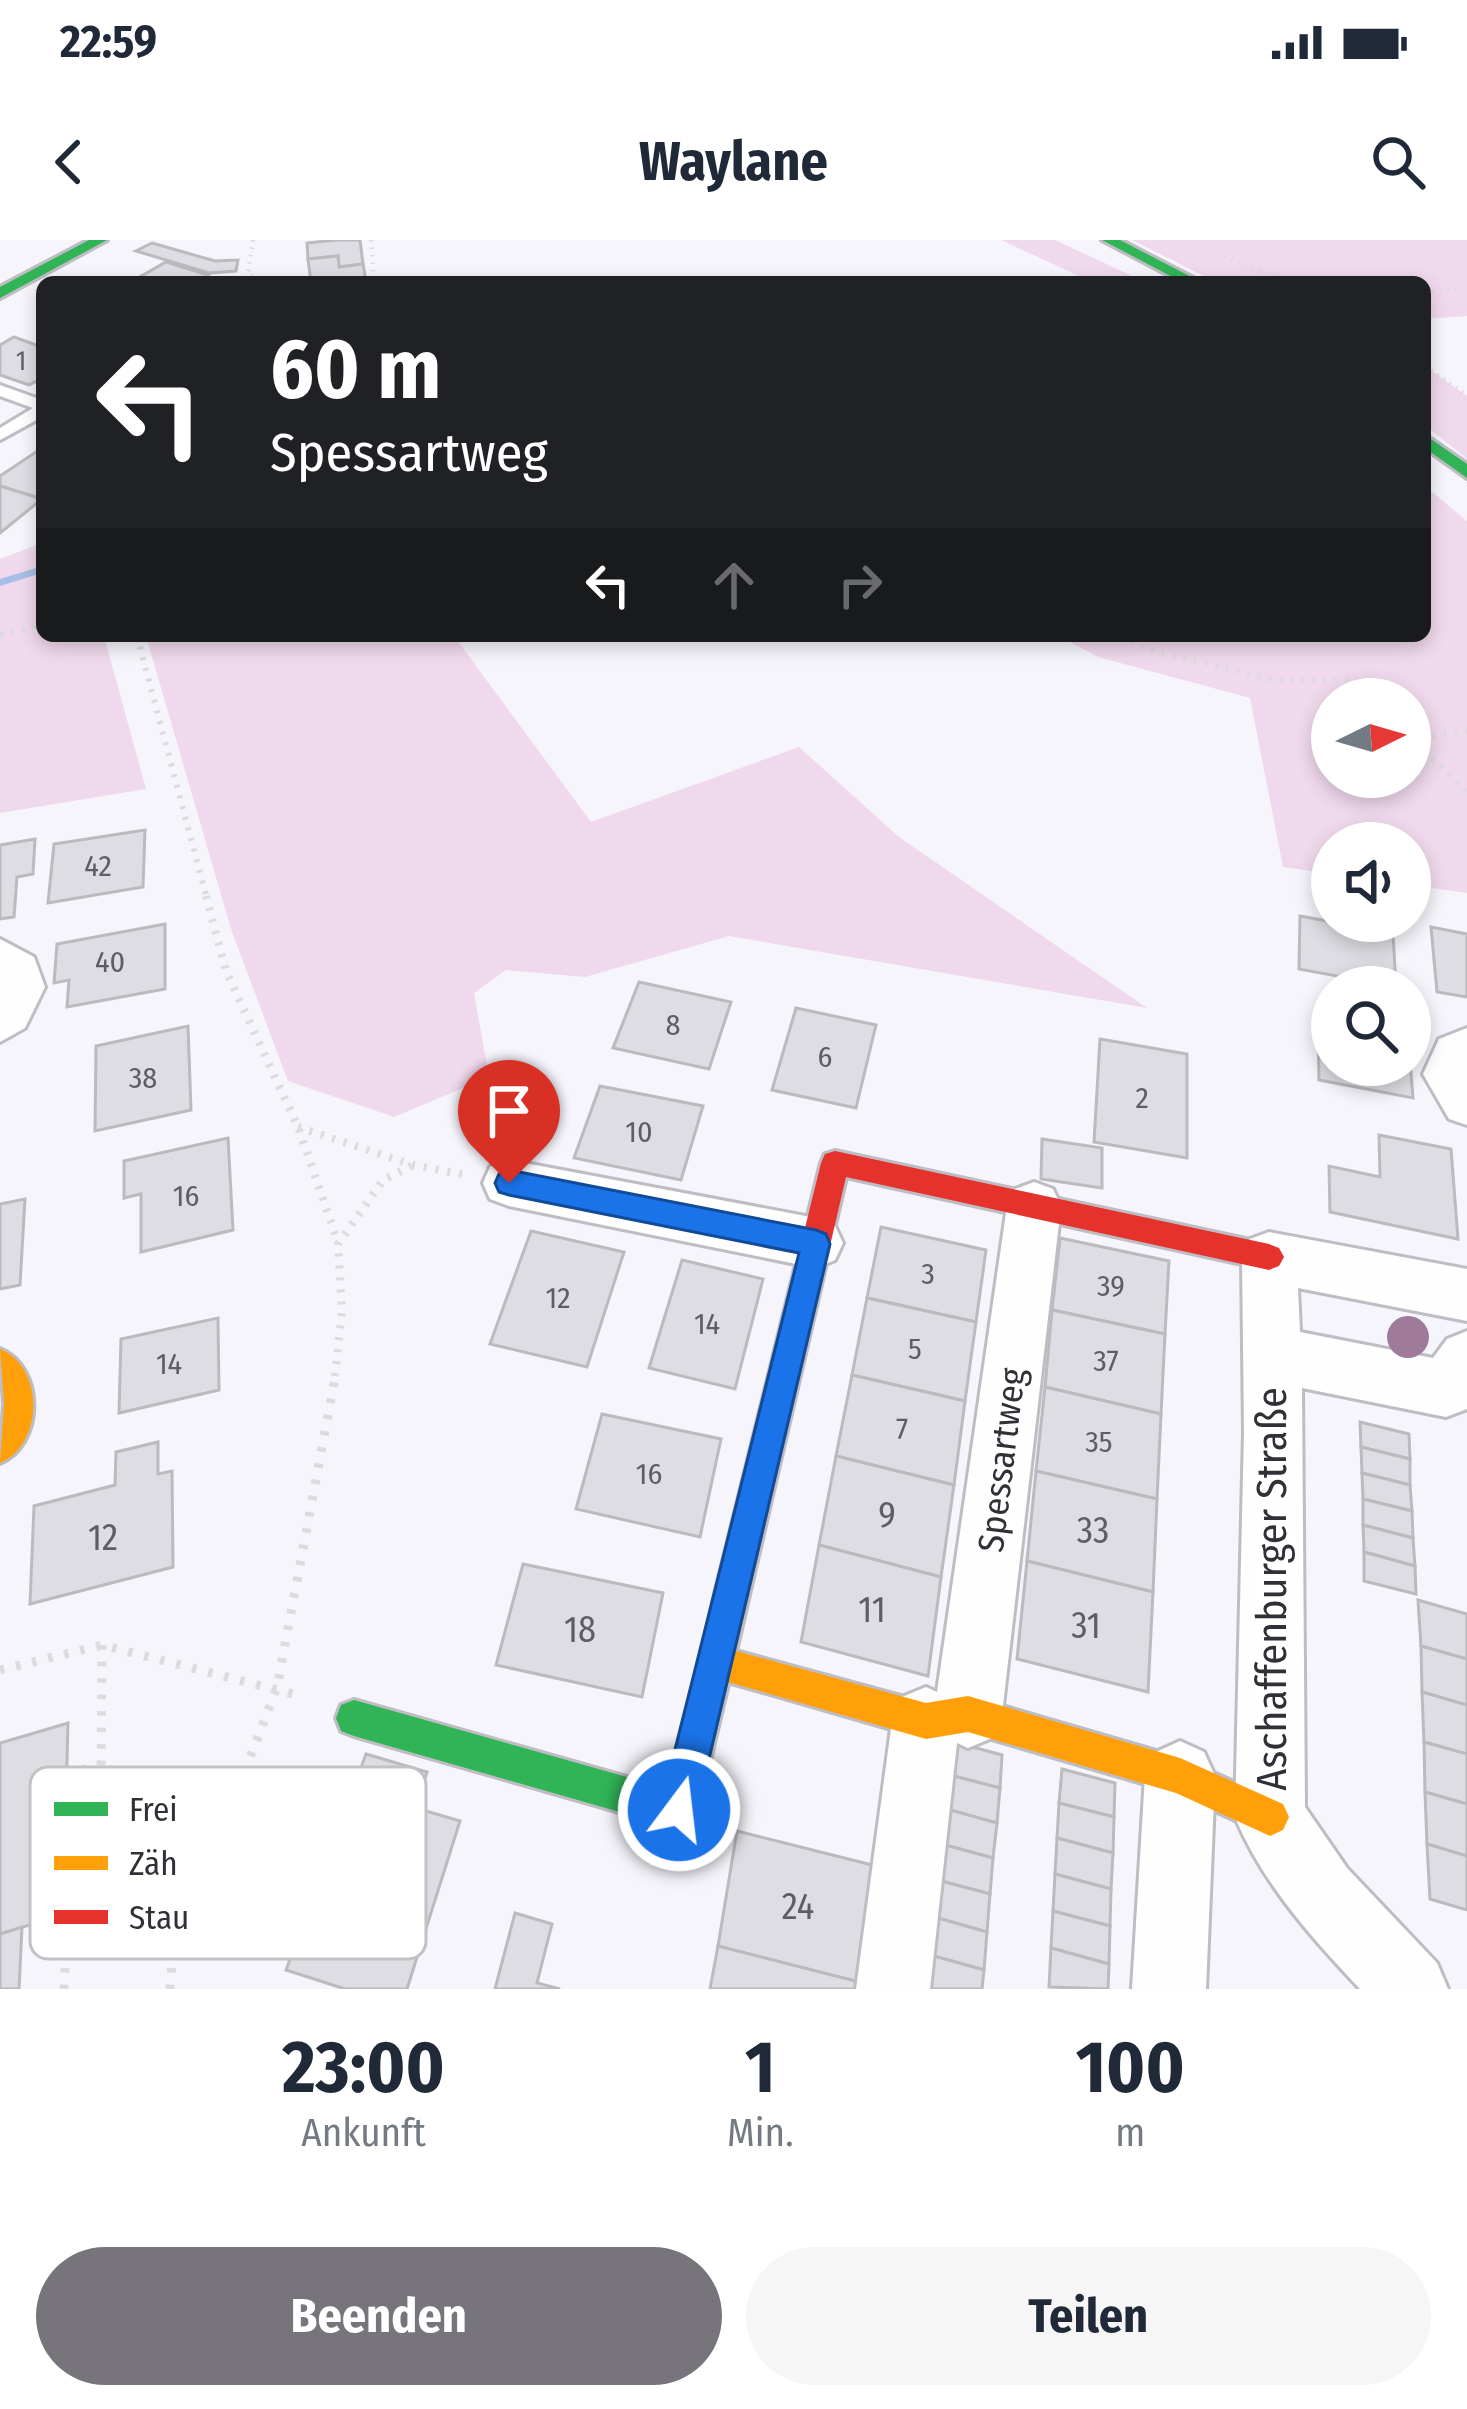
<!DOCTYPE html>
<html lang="de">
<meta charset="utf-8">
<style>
:root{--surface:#fff;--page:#f6f6f7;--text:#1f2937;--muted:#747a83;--accent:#77757b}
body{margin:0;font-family:"Fira Sans Condensed",sans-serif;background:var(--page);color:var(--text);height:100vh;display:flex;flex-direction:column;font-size:45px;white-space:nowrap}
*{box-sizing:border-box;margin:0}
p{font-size:39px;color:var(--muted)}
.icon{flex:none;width:66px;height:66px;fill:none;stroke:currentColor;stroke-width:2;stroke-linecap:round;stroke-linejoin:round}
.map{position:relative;height:1749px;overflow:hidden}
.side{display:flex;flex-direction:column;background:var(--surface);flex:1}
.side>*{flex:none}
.guide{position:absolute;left:36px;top:36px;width:1395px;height:366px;border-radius:18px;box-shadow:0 6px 18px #0003;background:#202124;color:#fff;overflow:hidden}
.needle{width:78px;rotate:85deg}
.buttons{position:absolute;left:1311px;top:438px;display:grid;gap:24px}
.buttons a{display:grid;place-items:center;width:120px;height:120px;border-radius:50%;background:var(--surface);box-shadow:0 6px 18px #0003;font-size:60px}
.pin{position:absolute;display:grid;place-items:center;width:102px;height:102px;color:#fff;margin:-123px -51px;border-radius:50% 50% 50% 0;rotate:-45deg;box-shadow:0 0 12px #0007}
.pin .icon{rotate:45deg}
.me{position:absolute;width:132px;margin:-66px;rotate:15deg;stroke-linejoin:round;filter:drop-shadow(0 0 9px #0008)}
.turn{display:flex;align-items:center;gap:42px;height:252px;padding:0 36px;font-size:54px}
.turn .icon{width:156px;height:156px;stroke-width:2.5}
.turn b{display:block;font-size:84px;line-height:102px}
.lanes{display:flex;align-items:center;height:114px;padding:0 36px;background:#0003;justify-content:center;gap:60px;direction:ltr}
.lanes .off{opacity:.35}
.eta{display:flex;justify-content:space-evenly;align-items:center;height:204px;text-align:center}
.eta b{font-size:72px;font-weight:700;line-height:84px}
.cta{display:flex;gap:24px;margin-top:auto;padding:24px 36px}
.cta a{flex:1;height:138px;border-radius:72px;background:var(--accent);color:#fff;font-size:48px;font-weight:700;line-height:138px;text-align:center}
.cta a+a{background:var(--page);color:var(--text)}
.status{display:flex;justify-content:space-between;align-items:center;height:84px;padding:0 60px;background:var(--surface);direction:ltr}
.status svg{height:33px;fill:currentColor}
header{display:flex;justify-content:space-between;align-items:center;height:156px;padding:0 36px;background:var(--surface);font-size:54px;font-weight:700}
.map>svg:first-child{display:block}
.green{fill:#f0d9ec;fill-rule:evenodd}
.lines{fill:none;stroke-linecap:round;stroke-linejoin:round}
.stream{fill:#a6bfe6;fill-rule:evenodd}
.building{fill:#dddde3;stroke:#bababf;stroke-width:3}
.lane-casing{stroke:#bebdc3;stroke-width:6}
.street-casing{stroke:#bebdc3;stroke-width:6}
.fast-casing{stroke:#bebdc3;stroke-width:6}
.slow-casing{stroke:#bebdc3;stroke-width:6}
.jam-casing{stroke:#bebdc3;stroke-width:6}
.path-far3{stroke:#dcdbdd;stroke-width:4.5;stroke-dasharray:1.5 6;stroke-linecap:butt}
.path-far2{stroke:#dcdbdd;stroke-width:6;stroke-dasharray:3 8;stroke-linecap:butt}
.path-far1{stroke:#dcdbdd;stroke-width:8;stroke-dasharray:3 9;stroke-linecap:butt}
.path{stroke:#dcdbdd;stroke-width:9;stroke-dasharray:4.5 12;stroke-linecap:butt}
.lane{fill:#fefeff;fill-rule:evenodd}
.street{fill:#fefeff;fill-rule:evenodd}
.fast{fill:#30b455;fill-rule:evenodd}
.slow{fill:#ff9f0a;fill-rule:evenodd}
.jam{fill:#e5322d;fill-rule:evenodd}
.tree{fill:#9f7a9b}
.route{fill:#1a73e8;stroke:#114b97;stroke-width:3}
.labels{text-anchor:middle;stroke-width:12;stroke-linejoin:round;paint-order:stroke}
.far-number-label{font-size:27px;fill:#5e5d63}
.number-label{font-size:30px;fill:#5e5d63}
.street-label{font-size:36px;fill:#323036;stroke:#fff}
.near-number-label{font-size:36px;fill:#5e5d63}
.near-street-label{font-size:42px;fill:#323036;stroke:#fff}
.key{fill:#fff;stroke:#c2c1c3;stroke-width:3}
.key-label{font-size:33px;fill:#323036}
</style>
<div class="status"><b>22:59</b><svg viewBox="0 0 49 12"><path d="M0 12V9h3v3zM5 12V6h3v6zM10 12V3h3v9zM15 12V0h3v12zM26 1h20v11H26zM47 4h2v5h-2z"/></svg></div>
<header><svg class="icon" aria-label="back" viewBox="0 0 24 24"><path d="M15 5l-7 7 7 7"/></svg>Waylane<svg class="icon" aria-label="search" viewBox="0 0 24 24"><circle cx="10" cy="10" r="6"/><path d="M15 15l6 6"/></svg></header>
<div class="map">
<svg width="1467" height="1749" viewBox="0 0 1467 1749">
<rect width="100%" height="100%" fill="#f6f5fc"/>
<g class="green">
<polygon points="1001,0 1055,0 1145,42 1092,42"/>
<polygon points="1132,0 1467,0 1467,76 1425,79 1425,42 1216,42"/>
<polygon points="1425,126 1467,156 1467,219 1425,185"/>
<path d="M1425 246 1467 281V653L1410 645V603H1332V634L1283 627 1250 458 1098 417 1059 396H1425ZM1332 459H1410V537H1332Z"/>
<polygon points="42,303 42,396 104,396 146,549 0,573 0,319"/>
<polygon points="146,396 454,396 591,582 799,507 899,597 1147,768 729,696 585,737 506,730 474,753 489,837 394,877 288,841 231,689"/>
</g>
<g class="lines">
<polygon class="stream" points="42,326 42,333 0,346 0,339"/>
</g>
<g class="building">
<polygon points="336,0 360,0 363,24 339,27 338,16 308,19 307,3"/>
<polygon points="152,3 215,21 238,20 236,31 209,33 136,11"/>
<polygon points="338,16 339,27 363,24 366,42 311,42 308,19"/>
<polygon points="166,22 208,35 196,42 131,42"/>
<polygon points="14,97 42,107 42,138 29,145 0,135 0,105"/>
<polygon points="42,208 42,259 0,246 0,236"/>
<polygon points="0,246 42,259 0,293"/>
<polygon points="145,590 143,647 48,663 54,604"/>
<polygon points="35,599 33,634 17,637 14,677 0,679 0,605"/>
<polygon points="1300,676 1393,693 1396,747 1299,729"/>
<polygon points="165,684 165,749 67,767 69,740 54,743 57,704"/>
<polygon points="1431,687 1467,694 1467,757 1437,752"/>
<polygon points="639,742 731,762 709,829 613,808"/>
<polygon points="796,768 876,785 856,868 772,850"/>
<polygon points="1318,784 1332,787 1332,825 1410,825 1410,821 1413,858 1319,840"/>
<polygon points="188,786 191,870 95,891 96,806"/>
<polygon points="1100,799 1187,814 1187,918 1094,902"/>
<polygon points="600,846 703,866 681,940 574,918"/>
<polygon points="1379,895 1451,909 1458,999 1330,972 1329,926 1380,937"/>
<polygon points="228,898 233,990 141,1012 141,954 124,958 124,921"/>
<polygon points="1042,899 1102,908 1102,948 1041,939"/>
<polygon points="25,959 20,1045 0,1049 0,964"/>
<polygon points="881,987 986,1010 976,1082 867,1058"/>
<polygon points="531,991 624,1012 587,1127 490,1104"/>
<polygon points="1060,998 1169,1021 1165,1094 1052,1070"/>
<polygon points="682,1020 763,1039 735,1149 649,1128"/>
<polygon points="867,1058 976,1082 965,1161 852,1135"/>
<polygon points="1052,1070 1165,1094 1161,1174 1045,1147"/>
<polygon points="218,1078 219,1150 119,1173 121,1099"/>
<polygon points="852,1135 965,1161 954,1245 836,1216"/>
<polygon points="1045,1147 1161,1174 1157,1259 1036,1231"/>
<polygon points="602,1174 721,1199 700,1297 576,1269"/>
<polygon points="1360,1182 1409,1194 1410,1219 1361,1207"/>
<polygon points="158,1202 158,1234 172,1231 173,1327 30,1364 34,1266 115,1245 116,1212"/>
<polygon points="1361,1207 1410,1219 1410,1245 1362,1233"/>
<polygon points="836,1216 954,1245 941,1337 819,1305"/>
<polygon points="1036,1231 1157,1259 1153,1352 1027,1321"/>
<polygon points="1362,1233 1410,1245 1412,1271 1363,1259"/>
<polygon points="1363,1259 1412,1271 1413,1298 1363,1285"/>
<polygon points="1363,1285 1413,1298 1415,1326 1364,1312"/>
<polygon points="819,1305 941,1337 928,1436 801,1402"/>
<polygon points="1364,1312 1415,1326 1416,1354 1364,1341"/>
<polygon points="1027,1321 1153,1352 1148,1452 1017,1419"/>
<polygon points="523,1324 663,1353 642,1457 496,1425"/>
<polygon points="1418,1360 1467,1374 1467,1419 1421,1406"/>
<polygon points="1421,1406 1467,1419 1467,1465 1422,1452"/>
<polygon points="1422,1452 1467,1465 1467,1514 1424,1502"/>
<polygon points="68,1483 63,1675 0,1694 0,1503"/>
<polygon points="950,1501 1002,1515 1000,1548 946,1534"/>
<polygon points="1424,1502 1467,1514 1467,1564 1425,1552"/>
<polygon points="366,1514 427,1532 416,1568 460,1581 407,1749 345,1749 286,1730"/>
<polygon points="1062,1529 1115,1543 1114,1577 1059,1563"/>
<polygon points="946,1534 1000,1548 997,1583 943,1568"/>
<polygon points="1425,1552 1467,1564 1467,1616 1427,1604"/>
<polygon points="1059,1563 1114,1577 1113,1613 1057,1598"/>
<polygon points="943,1568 997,1583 993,1618 938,1603"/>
<polygon points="737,1591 876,1626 863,1743 718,1706"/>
<polygon points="1057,1598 1113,1613 1111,1649 1055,1634"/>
<polygon points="938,1603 993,1618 990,1654 934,1639"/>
<polygon points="1427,1604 1467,1616 1467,1670 1430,1659"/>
<polygon points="1055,1634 1111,1649 1110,1686 1053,1671"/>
<polygon points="934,1639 990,1654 987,1692 931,1676"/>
<polygon points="1053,1671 1110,1686 1109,1724 1051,1708"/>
<polygon points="515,1673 552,1684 537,1743 560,1749 495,1749"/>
<polygon points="931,1676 987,1692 984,1730 927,1714"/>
<polygon points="22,1687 19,1749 0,1749 0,1694"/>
<polygon points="718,1706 863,1743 862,1749 710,1749"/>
<polygon points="1051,1708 1109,1724 1108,1749 1049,1747"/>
<polygon points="927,1714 984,1730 982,1749 923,1749"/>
</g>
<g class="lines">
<g class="lane-casing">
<polygon id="lane" points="0,145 42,160 42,177 0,200 0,188 33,168 0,156"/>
</g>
<g class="street-casing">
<g id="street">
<polygon points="0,699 34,717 45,747 25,788 0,802"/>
<polygon points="1467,788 1467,885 1449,879 1423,834 1439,799"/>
<polygon points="509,920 816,978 835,986 843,1003 835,1020 816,1028 509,966 490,959 483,943 490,927"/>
<polygon points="1034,942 1053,949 1061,966 1002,1474 992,1498 968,1508 957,1503 930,1749 856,1749 892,1481 902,1457 926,1447 937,1452 1007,966 1015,949"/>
<path d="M1269 992 1467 1029V1081L1298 1048 1300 1092 1433 1118 1447 1099 1467 1091V1169L1446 1177 1302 1148 1305 1567 1347 1628 1437 1723 1448 1749H1360C1311 1697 1263 1644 1235 1577L1244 1192 1242 1017 1250 999Z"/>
<polygon points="1180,1501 1204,1512 1215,1536 1206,1749 1132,1749 1145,1536 1156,1512"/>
</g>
</g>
<g class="fast-casing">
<g id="fast">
<polygon points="89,0 107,0 0,58 0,47"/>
<polygon points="1102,0 1120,0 1201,42 1182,42"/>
<polygon points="1425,195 1467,224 1467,238 1425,208"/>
<polygon points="716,1406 728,1411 733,1423 698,1570 692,1583 679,1589 354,1496 341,1491 336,1478 341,1465 354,1460 666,1548 699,1423 704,1411"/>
</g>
</g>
<g class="slow-casing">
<g id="slow">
<path d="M0 1109C45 1127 44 1205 0 1223L4 1164Z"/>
<polygon points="734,1329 746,1334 751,1346 736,1411 926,1463 968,1456 1180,1518 1283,1564 1289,1577 1283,1590 1270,1596 1176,1553 968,1492 926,1499 704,1435 699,1423 717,1346 722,1334"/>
</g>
</g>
<g class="jam-casing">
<polygon id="jam" points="835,911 1269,1004 1279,1008 1284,1017 1279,1026 1269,1030 846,937 751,1346 746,1358 734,1363 722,1358 717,1346 821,923 825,914"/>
</g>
<g class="path-far3">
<polyline points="253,0 248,33 259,42"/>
<polyline points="371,0 374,42"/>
<polyline points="1224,17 1288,42"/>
<polyline points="1425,53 1467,47"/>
<polyline points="1425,126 1467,156"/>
</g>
<g class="path-far2">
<polyline points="0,395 42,384"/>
<polyline points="137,396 207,659"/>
<polyline points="1121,396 1155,411 1274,440 1349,440 1372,449 1380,459"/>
<polyline points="1410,494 1467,554"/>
<polyline points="1411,499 1467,491"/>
</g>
<g class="path-far1">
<polyline points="206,656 226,731 298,887 338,1002"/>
<polyline points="298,887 413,925 466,935"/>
<polyline points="335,1136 342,1071 338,1004 383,940 413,925"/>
</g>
<g class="path">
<polyline points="0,1430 102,1405 297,1455"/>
<polyline points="67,1535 101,1524"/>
<polyline points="64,1749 68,1678 100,1668 102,1405"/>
<polyline points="170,1749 172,1721 277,1447 336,1133"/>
</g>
<use href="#lane" class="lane"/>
<use href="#street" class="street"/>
<use href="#fast" class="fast"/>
<use href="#slow" class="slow"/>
<use href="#jam" class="jam"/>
</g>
<circle class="tree" cx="1408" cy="1097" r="21"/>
<polygon class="route" points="509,930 816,990 826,994 830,1004 697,1570 692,1583 679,1589 665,1583 660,1570 799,1013 509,955 499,952 495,943 499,934"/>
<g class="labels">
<g class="far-number-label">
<text x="21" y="130">1</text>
</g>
<g class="number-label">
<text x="98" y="636">42</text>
<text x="110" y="732">40</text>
<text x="673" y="795">8</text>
<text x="825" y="827">6</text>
<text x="143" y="848">38</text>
<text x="1142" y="868">2</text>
<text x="639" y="902">10</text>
<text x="186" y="966">16</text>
<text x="928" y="1044">3</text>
<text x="1111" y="1056">39</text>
<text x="558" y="1068">12</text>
<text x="707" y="1094">14</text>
<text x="915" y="1119">5</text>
<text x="1106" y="1131">37</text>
<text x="169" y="1134">14</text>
<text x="902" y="1199">7</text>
<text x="1099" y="1212">35</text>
<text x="649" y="1244">16</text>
</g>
<g class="street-label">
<text transform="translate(1001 1220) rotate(-83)" y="13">Spessartweg</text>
</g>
<g class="near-number-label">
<text x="887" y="1288">9</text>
<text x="1093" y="1303">33</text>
<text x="103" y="1310">12</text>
<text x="872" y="1382">11</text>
<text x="1086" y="1398">31</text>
<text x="580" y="1402">18</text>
<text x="798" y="1679">24</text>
</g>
<g class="near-street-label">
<text transform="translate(1271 1349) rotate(-90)" y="15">Aschaffenburger Straße</text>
</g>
</g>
<rect x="30" y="1527" width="396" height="192" rx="18" class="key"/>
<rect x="54" y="1562" width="54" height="14" fill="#30b455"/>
<rect x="54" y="1616" width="54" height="14" fill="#ff9f0a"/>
<rect x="54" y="1670" width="54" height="14" fill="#e5322d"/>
<g class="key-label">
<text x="129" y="1581">Frei</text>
<text x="129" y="1635">Zäh</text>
<text x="129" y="1689">Stau</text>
</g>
</svg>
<div class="buttons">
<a><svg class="needle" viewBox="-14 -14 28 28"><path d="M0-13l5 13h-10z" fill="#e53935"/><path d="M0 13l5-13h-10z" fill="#747a83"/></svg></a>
<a><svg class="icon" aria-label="sound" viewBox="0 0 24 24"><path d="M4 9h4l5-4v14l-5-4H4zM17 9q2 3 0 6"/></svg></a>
<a><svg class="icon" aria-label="search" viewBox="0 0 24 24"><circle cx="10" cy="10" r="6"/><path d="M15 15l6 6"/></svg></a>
</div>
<div class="pin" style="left:509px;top:943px;background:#d93025"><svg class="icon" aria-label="arrive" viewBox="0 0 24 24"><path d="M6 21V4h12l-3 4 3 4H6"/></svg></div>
<svg class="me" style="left:679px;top:1570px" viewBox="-20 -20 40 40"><circle r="17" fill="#1a73e8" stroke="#fff" stroke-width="3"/><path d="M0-11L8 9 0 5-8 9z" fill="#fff"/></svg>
<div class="guide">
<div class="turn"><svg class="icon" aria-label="left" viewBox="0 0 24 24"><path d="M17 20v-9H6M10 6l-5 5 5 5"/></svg><div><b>60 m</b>Spessartweg</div></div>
<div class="lanes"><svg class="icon" aria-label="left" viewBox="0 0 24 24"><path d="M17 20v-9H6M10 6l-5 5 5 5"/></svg><svg class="icon off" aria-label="ahead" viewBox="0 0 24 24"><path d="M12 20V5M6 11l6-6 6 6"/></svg><svg class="icon off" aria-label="right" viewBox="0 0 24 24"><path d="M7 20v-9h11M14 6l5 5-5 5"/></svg></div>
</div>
</div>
<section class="side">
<div class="eta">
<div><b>23:00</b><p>Ankunft</p></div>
<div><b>1</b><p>Min.</p></div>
<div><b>100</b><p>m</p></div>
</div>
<div class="cta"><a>Beenden</a><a>Teilen</a></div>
</section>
